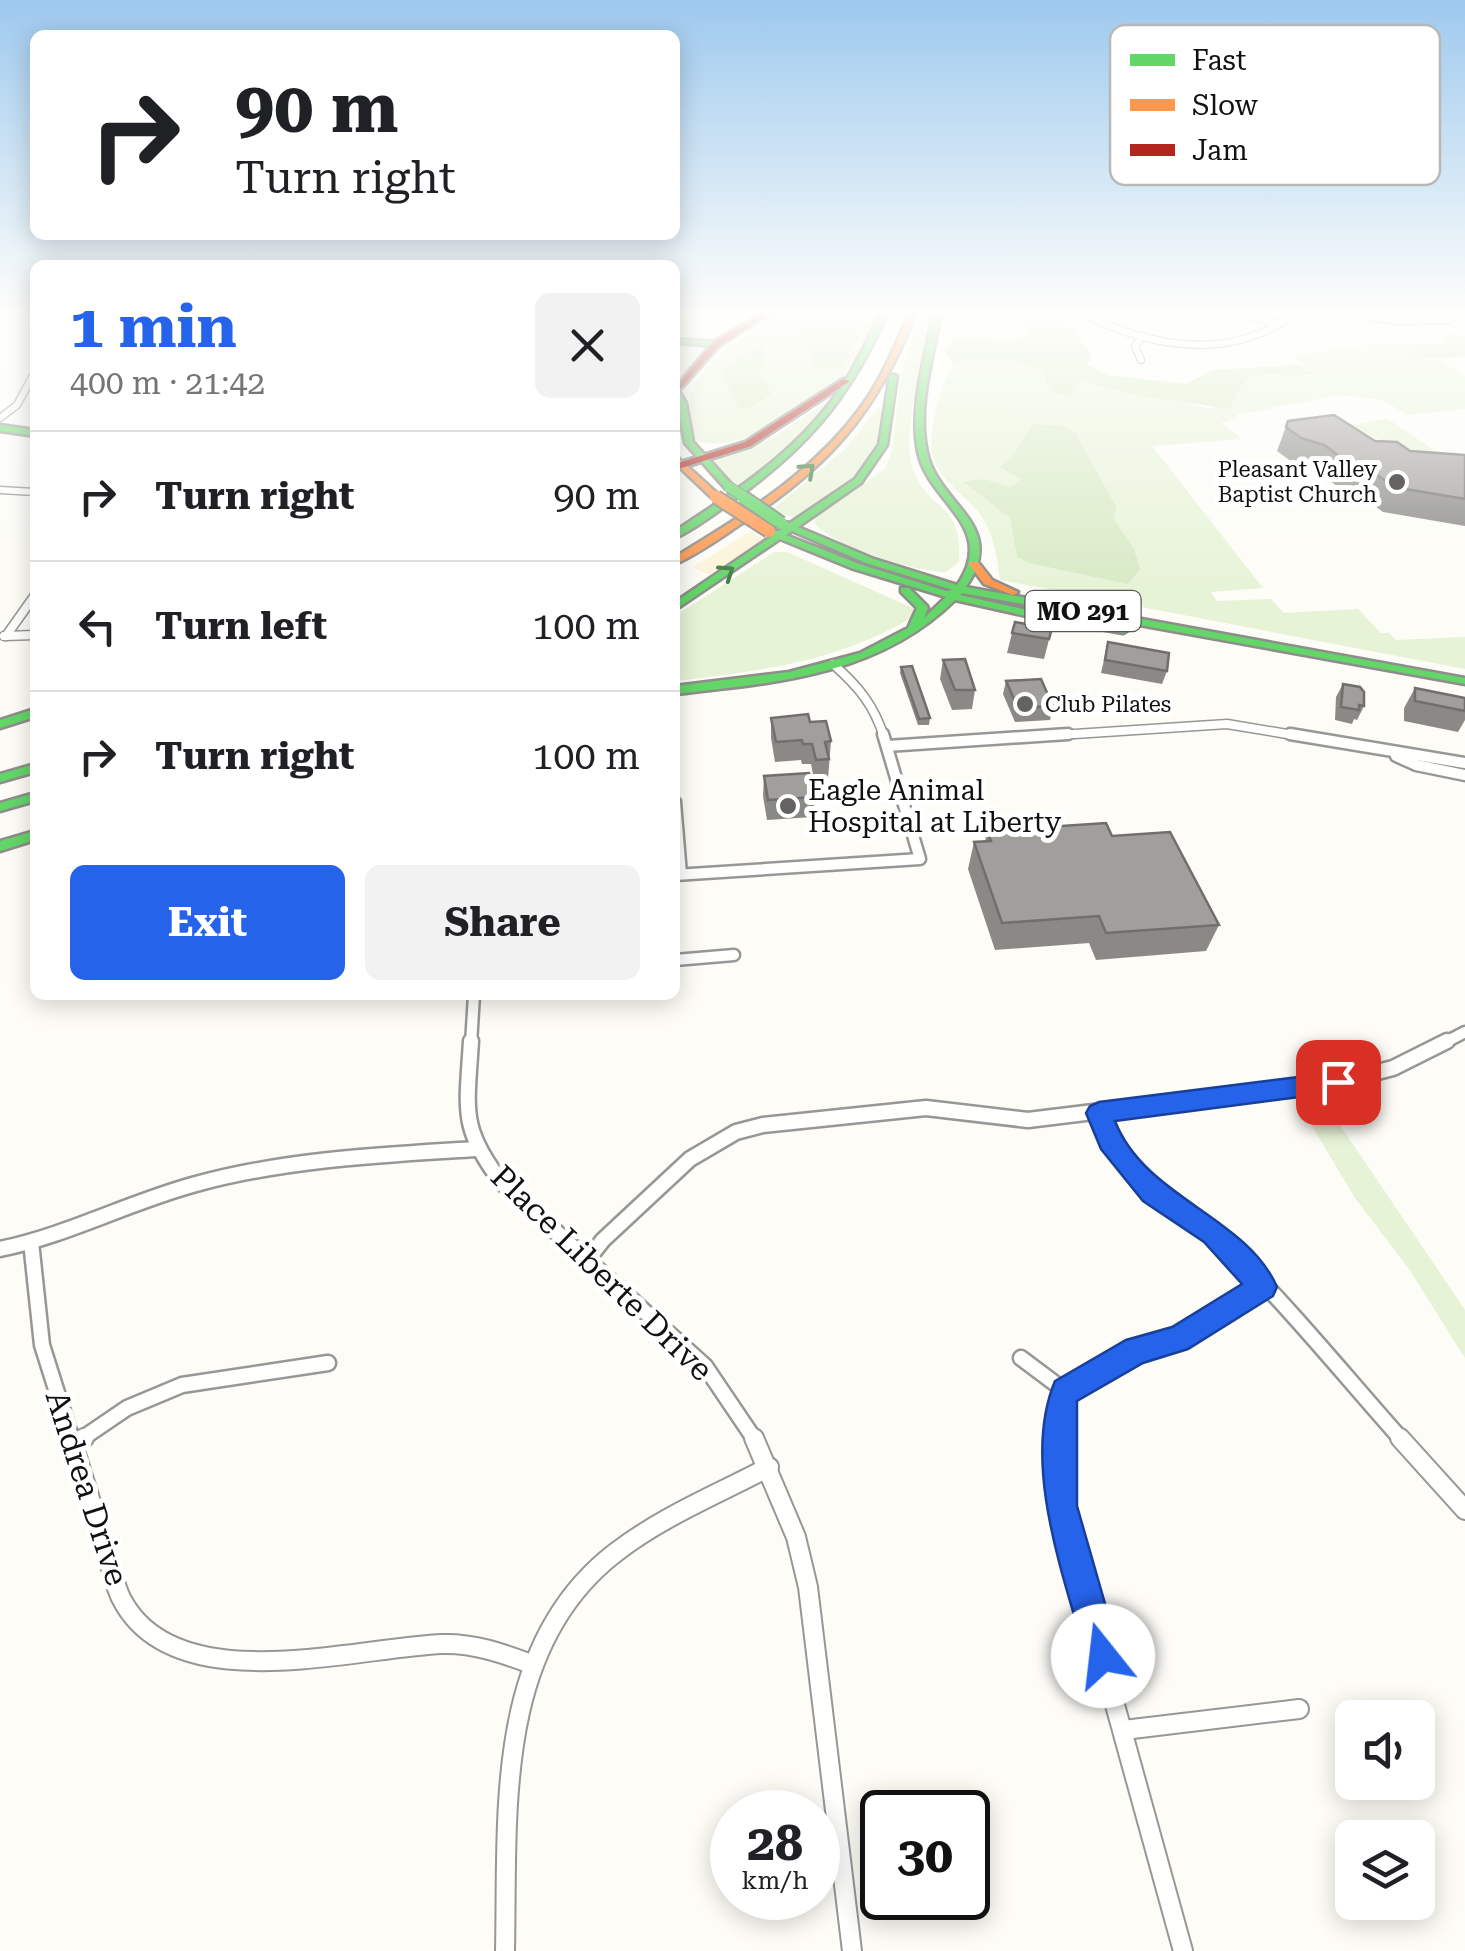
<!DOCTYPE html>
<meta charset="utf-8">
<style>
:root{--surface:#fff;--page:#f2f2f2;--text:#202124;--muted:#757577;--line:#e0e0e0;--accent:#2563eb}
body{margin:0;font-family:"Roboto Serif",serif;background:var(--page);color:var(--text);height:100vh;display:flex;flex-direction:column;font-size:38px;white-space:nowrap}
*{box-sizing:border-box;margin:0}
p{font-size:32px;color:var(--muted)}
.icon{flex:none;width:55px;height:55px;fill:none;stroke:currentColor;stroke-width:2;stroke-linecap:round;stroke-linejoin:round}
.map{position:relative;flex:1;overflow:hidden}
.panel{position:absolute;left:30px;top:260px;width:650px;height:740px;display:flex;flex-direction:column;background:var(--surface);border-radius:15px;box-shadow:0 5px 25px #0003}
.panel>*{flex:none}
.banner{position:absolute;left:30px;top:30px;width:650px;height:210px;border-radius:15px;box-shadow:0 5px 25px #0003;background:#fff;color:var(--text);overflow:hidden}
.tools{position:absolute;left:1335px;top:1700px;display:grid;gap:20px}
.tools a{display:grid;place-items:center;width:100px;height:100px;border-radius:15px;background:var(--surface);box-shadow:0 5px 25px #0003;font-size:50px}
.speed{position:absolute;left:710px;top:1790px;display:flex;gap:20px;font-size:50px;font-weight:700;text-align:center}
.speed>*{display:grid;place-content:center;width:130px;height:130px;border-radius:50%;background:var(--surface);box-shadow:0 5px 25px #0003;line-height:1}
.speed small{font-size:25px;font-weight:400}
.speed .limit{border:5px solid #111;border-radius:15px;background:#fff;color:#111}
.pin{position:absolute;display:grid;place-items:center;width:85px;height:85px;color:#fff;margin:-42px;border-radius:20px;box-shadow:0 5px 15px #0006}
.me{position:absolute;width:110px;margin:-55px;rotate:344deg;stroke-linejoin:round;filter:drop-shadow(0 0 8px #0008)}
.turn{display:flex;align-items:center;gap:35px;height:210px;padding:0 40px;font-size:45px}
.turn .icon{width:130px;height:130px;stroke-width:2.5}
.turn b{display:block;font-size:70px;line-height:85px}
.round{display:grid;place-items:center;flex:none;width:105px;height:105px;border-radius:15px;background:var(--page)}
.summary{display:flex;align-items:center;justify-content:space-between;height:170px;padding:0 40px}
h1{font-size:60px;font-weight:700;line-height:75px;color:var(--accent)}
.action{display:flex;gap:20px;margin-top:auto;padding:20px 40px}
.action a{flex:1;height:115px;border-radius:15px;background:var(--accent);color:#fff;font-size:40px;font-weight:700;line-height:115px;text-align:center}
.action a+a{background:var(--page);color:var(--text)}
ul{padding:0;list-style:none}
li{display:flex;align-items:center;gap:30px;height:130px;padding:0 40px;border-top:2px solid var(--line)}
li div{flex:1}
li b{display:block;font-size:38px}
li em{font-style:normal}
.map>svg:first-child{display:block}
.green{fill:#e7f3d7;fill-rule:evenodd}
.forest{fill:#d8eac5}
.sand{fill:#fcf4d9}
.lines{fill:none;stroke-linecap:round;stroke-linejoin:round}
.street-far4-casing{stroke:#979795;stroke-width:9}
.street-far3-casing{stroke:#979795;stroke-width:11}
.street-far2-casing{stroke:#979795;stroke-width:15}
.street-far1-casing{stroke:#979795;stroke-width:19}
.street-casing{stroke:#979795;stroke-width:22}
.fast-casing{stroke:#8e8d8b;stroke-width:5}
.slow-casing{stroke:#8e8d8b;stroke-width:5}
.jam-casing{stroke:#8e8d8b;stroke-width:5}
.street-far4{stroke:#fffffe;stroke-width:6}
.street-far3{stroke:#fffffe;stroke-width:8}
.street-far2{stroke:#fffffe;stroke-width:10}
.street-far1{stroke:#fffffe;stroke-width:14}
.street{stroke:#fffffe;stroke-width:18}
.fast{fill:#63d668;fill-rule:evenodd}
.slow{fill:#ff974d;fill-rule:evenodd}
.jam{fill:#b3261e;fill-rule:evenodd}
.fast-bridge-far1-casing{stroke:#858482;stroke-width:12;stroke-linecap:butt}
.fast-bridge-casing{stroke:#858482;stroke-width:16;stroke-linecap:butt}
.slow-bridge-far1-casing{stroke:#858482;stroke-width:12;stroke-linecap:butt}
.slow-bridge-casing{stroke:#858482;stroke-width:16;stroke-linecap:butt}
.fast-bridge-far1{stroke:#63d668;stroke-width:10}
.fast-bridge{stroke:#63d668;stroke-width:12}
.slow-bridge-far1{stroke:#ff974d;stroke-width:10}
.slow-bridge{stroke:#ff974d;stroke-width:12}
.wall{fill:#8a8986}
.building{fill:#a19f9c;stroke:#716f6d;stroke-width:2.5}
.oneway{stroke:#3e7d41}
.route{fill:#2563eb;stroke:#184099;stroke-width:2.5}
.poi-dot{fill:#646362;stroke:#fff;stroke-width:4}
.labels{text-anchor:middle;stroke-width:10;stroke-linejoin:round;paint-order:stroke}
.far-poi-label{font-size:22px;fill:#111;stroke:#fff;text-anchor:end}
.shield{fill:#fff;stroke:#585858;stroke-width:2.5}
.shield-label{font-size:25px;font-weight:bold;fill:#111}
.poi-label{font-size:28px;fill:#111;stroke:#fff;text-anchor:start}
.near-street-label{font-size:32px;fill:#111;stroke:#fff}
.key{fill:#fff;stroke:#b8b8b8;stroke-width:2.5}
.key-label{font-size:28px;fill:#111}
</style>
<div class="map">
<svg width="1465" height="1951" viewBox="0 0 1465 1951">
<rect width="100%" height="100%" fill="#fdfcf7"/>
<g class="green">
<path d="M780 314H814L804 318C803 334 804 357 817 368L832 367 844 317 836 320 819 314H873C868 329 864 353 854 365 828 397 735 461 694 439 670 376 735 341 780 314Z"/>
<path d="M919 314H932C924 353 898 440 915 475 933 512 963 505 959 562L946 572C919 573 830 545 814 523L816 517 886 468 892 449 901 375Z"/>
<path d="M1367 345H1409L1418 351 1410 358 1442 361 1465 377V409L1407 415 1383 400 1338 395 1236 415 1237 418 1221 423 1242 439 1152 446 1263 588 1211 592 1217 601 1271 599 1284 613 1358 609 1381 633H1389L1396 640 1465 637V669L1000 580C997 556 994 534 980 514 965 495 936 478 932 453 928 429 942 383 953 363L1013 361 1041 369 1050 391 1070 397 1079 380 1212 409 1254 375 1310 376 1294 355ZM1032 425 1075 432 1117 508 1112 518 1134 549 1017 557 1010 518 964 483 984 479 1011 487 1022 479 999 466 1016 451Z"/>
<polygon points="838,394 803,434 742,484 736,486 711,460 773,438"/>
<path d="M881 404C888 467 842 489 794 518L772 510 845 449Z"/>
<polygon points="1385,419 1391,421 1438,453 1402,452 1351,425"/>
<path d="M774 552H787L915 609 913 617C839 661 759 672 675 681V616Z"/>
<polygon points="1319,1094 1465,1310 1465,1358 1409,1269 1355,1198 1294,1096"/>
</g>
<g class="forest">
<path d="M819 314 836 320 858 318 856 341 843 366 817 368C805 357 806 337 796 323Z"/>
<path d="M1019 314H1057L1091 352 1088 365 1108 375 1186 384 1213 370 1299 365 1311 374C1274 383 1246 355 1231 409L1134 395 1080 380 1070 397 1050 391 1041 369 1013 361 953 363 945 350 955 337 1014 340 1031 334Z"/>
<polygon points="1446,334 1465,336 1465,357 1409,359 1409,354 1417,351 1409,345 1443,343"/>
<polygon points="764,345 765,361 757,370 772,394 746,410 739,409 721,372 742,355"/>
<polygon points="1032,424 1062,426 1075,432 1117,508 1113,518 1134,549 1140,569 1128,584 1029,563 1017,557 1010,518 963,482 984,479 1011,487 1021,479 999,467 1016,451"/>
</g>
<polygon class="sand" points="750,531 764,540 708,575 693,567"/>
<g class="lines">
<g class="street-far4-casing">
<g id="street-far4">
<path d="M1085 314C1135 341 1206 357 1261 333 1274 328 1284 320 1296 314"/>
<polyline points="1242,314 1278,324"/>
<polyline points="1353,314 1398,321 1450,320"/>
<polyline points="1141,360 1135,346 1143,336"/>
<polyline points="0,418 17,405 35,372"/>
<polyline points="0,490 35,492"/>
</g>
</g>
<g class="street-far3-casing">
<g id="street-far3">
<polyline points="4,636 35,635"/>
<polyline points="6,636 35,595"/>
<path d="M833 664C858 686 874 705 884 737"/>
<polyline points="1029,737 1227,724 1305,737"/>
</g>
</g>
<g class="street-far2-casing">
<g id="street-far2">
<polyline points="1290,734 1465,763"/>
<polyline points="887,746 1068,734"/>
<polyline points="1396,756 1416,765 1465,775"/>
<polyline points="675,802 681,874"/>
<polyline points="675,875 920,859 883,734"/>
<polyline points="675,960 734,955"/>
<polyline points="471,1044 474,995"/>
<polyline points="1442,1044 1465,1032"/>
</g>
</g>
<g class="street-far1-casing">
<g id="street-far1">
<path d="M471 1041C467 1109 459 1128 503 1184L705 1366 755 1440"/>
<path d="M1099 1113C1133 1197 1172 1193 1228 1247 1290 1308 1345 1376 1402 1440"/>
<polyline points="31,1242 42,1345 72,1440"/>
<path d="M0 1249C68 1235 129 1202 196 1184 287 1159 382 1155 476 1149"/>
<polyline points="588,1259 603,1240 690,1159 736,1132 763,1125 926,1108 1028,1120 1339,1082 1393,1068 1447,1041"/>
<polyline points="1021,1358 1065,1391"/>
<polyline points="1065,1391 1137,1350 1177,1339 1263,1287"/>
<polyline points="80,1440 127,1408 182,1385 328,1363"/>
<polyline points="1060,1440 1060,1407 1065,1391"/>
</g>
</g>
<g class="street-casing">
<g id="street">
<path d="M71 1438C82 1474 94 1511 105 1547 110 1564 114 1583 121 1598 173 1701 351 1648 442 1644 473 1643 502 1653 531 1664"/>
<polyline points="754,1438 796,1537 808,1587 852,1951"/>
<polyline points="1060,1438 1060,1506 1183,1951"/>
<polyline points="1400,1438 1465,1510"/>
<polyline points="73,1445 84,1438"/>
<polyline points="1124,1730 1299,1709"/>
<path d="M505 1951C508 1814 493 1647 615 1553 661 1517 718 1494 769 1467"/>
</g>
</g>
<g class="fast-casing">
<g id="fast">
<path d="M879 314H887C849 401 804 451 727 505 710 517 693 530 675 538V531C738 490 803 447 844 383 858 361 869 338 879 314Z"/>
<path d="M933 314H941C933 358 917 407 927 452 938 506 1009 524 966 587L1465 678V684L962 593 960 595 1031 611 1123 627 1128 630 1123 633 1031 617 955 600C879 675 777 683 675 694V686L789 672 860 653 908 628 917 608 901 592V588H909L927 606 928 608 924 618 946 597 851 568 780 539 675 610V602L772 536 766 533V529L778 531 784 528 778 525V521L790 523 855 479 879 445 890 374 897 376 887 445 861 483 798 527 874 559 957 585 960 581C995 525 928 502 918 452 909 408 925 358 933 314ZM792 531 866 563 953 590 946 591 859 564 786 535Z"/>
<polygon points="675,339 716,342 720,344 716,346 675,343"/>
<polygon points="675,391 679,391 686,403 693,442 732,485 732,489 726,489 685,443"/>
<polygon points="0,425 35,430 35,436 0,431"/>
<polygon points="35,709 35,717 0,728 0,720"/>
<polygon points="35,764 35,772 0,782 0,774"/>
<polygon points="35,793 35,801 0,811 0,803"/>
<polygon points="35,831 35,840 0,851 0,841"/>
</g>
</g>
<g class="slow-casing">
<g id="slow">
<path d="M908 314H916C876 413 830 466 741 524 720 538 698 554 675 564V557C747 513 821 468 868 397 885 371 897 343 908 314Z"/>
<polygon points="675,455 718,494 718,498 712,498 675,463"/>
<polygon points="970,562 978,562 992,580 1018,592 1013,595 984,584 969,564"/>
</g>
</g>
<g class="jam-casing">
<g id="jam">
<polygon points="761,314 770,314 719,346 675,395 675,388 713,342"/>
<polygon points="843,379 850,381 751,446 675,470 675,464 745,442"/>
</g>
</g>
<use href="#street-far4" class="street-far4"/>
<use href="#street-far3" class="street-far3"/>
<use href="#street-far2" class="street-far2"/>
<use href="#street-far1" class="street-far1"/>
<use href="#street" class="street"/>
<use href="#fast" class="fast"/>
<use href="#slow" class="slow"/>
<use href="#jam" class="jam"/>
<g class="fast-bridge-far1-casing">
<polyline id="fast-bridge-far1" points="729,487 747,499"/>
</g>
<g class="fast-bridge-casing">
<polyline id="fast-bridge" points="743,497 781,523"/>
</g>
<g class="slow-bridge-far1-casing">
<polyline id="slow-bridge-far1" points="715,496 720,499"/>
</g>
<g class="slow-bridge-casing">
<polyline id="slow-bridge" points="716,497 769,531"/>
</g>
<use href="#fast-bridge-far1" class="fast-bridge-far1"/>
<use href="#fast-bridge" class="fast-bridge"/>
<use href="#slow-bridge-far1" class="slow-bridge-far1"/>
<use href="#slow-bridge" class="slow-bridge"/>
</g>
<g class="wall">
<polygon points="1288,421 1410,451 1465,455 1465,526 1383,512 1360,495 1347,494 1315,469 1292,462 1277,451"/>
<polygon points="1052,628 1044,659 1007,653 1012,633"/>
<polygon points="1108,642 1167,671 1162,684 1101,673"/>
<polygon points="943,660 975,690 972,709 952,710 940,679"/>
<polygon points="901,667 930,718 929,725 918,725 900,673"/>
<polygon points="1006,681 1053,706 1050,720 1015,722 1003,694"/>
<polygon points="1343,684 1364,706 1357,720 1354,719 1352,724 1335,720 1336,697"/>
<polygon points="1415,688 1465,698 1465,720 1458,732 1404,721 1404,708"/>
<polygon points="771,718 810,722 831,741 828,779 814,780 811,764 802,764 801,760 775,762 771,738"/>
<polygon points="764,776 815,797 813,817 767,820 763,796"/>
<polygon points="987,831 1112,836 1219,925 1206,951 1096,960 1089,943 995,950 968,869 974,842 985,842"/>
</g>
<g class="building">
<polygon points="1334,415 1375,441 1397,442 1410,451 1465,455 1465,499 1394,487 1370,470 1358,470 1324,445 1301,438 1286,427 1288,421"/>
<polygon points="1015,622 1052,628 1049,639 1012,633"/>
<polygon points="1108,642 1169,653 1167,671 1105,660"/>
<polygon points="965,659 975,690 955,690 943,660"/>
<polygon points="912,666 930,718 919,719 901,667"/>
<polygon points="1041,679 1053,706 1018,708 1006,681"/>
<polygon points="1343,684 1360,687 1364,692 1364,706 1359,705 1359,710 1341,707"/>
<polygon points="1415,688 1465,698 1465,711 1415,701"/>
<polygon points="808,714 810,722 826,721 831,741 825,742 829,759 816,760 812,744 803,744 802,740 776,742 771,718"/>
<polygon points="809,773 815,797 768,800 764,776"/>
<polygon points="1106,823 1112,836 1170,832 1219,925 1106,933 1099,916 1002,923 974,842 991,841 987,831"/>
</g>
<defs><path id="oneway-chevron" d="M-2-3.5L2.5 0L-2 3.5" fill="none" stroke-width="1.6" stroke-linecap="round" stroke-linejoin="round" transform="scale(2.5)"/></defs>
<g class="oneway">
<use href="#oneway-chevron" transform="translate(808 470) rotate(-42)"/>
<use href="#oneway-chevron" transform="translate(727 572) rotate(-34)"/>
</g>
<linearGradient id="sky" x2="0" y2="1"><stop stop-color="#9dc9ee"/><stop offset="0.53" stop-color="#fefefb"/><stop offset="1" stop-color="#fefefb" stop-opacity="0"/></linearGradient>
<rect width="1465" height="587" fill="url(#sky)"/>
<path class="route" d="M1338 1072 1347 1075 1351 1082 1347 1089 1338 1092 1115 1121C1145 1198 1246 1216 1277 1287L1273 1296 1188 1349 1143 1363 1077 1401V1506L1120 1656 1115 1668 1103 1673 1091 1668 1086 1656C1063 1574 1021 1462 1055 1381L1126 1340 1172 1327 1242 1284 1204 1242 1143 1201 1101 1149 1086 1113 1090 1106 1099 1102Z"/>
<g class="poi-dot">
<circle cx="1397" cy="482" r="10"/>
<circle cx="1025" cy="704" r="10"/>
<circle cx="788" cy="806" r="10"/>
</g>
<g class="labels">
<g class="far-poi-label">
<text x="1377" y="477">Pleasant Valley<tspan x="1377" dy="25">Baptist Church</tspan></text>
<text x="1045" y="712" text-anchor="start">Club Pilates</text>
</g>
<rect class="shield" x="1025.5" y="591" width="115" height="40" rx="8"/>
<g class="shield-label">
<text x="1083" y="620">MO 291</text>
</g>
<g class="poi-label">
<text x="808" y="800">Eagle Animal<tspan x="808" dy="32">Hospital at Liberty</tspan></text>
</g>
<g class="near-street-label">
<text transform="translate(602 1273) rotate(44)" y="11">Place Liberte Drive</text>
<text transform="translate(87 1488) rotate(72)" y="11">Andrea Drive</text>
</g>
</g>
<rect x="1110" y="25" width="330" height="160" rx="15" class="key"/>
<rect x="1130" y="54" width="45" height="12" fill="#63d668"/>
<rect x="1130" y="99" width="45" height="12" fill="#ff974d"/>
<rect x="1130" y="144" width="45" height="12" fill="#b3261e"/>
<g class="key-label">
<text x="1192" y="70">Fast</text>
<text x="1192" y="115">Slow</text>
<text x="1192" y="160">Jam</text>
</g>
</svg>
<div class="tools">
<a><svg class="icon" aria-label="sound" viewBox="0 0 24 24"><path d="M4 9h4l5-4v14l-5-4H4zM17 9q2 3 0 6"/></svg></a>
<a><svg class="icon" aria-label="layers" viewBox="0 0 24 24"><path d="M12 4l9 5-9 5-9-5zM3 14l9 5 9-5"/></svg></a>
</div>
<div class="speed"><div>28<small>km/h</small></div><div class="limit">30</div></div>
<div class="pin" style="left:1338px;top:1082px;background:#d93025"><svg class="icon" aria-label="arrive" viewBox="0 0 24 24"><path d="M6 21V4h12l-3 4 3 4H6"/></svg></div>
<svg class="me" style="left:1103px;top:1656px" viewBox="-20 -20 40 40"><circle r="19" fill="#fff"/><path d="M0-13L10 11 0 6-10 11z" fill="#2563eb"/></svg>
<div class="banner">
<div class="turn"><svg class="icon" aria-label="right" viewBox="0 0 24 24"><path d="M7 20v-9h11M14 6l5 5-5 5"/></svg><div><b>90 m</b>Turn right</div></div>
</div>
<section class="panel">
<div class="summary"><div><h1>1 min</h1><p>400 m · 21:42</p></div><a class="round"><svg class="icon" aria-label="close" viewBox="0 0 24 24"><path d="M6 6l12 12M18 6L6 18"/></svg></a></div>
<ul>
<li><svg class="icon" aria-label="right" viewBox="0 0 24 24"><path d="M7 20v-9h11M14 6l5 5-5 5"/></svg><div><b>Turn right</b></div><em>90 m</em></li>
<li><svg class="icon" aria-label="left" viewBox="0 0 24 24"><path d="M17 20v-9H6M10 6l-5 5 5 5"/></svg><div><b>Turn left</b></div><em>100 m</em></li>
<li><svg class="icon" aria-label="right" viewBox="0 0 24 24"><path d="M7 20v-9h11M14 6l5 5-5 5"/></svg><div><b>Turn right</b></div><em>100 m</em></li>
</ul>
<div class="action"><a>Exit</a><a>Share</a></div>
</section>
</div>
